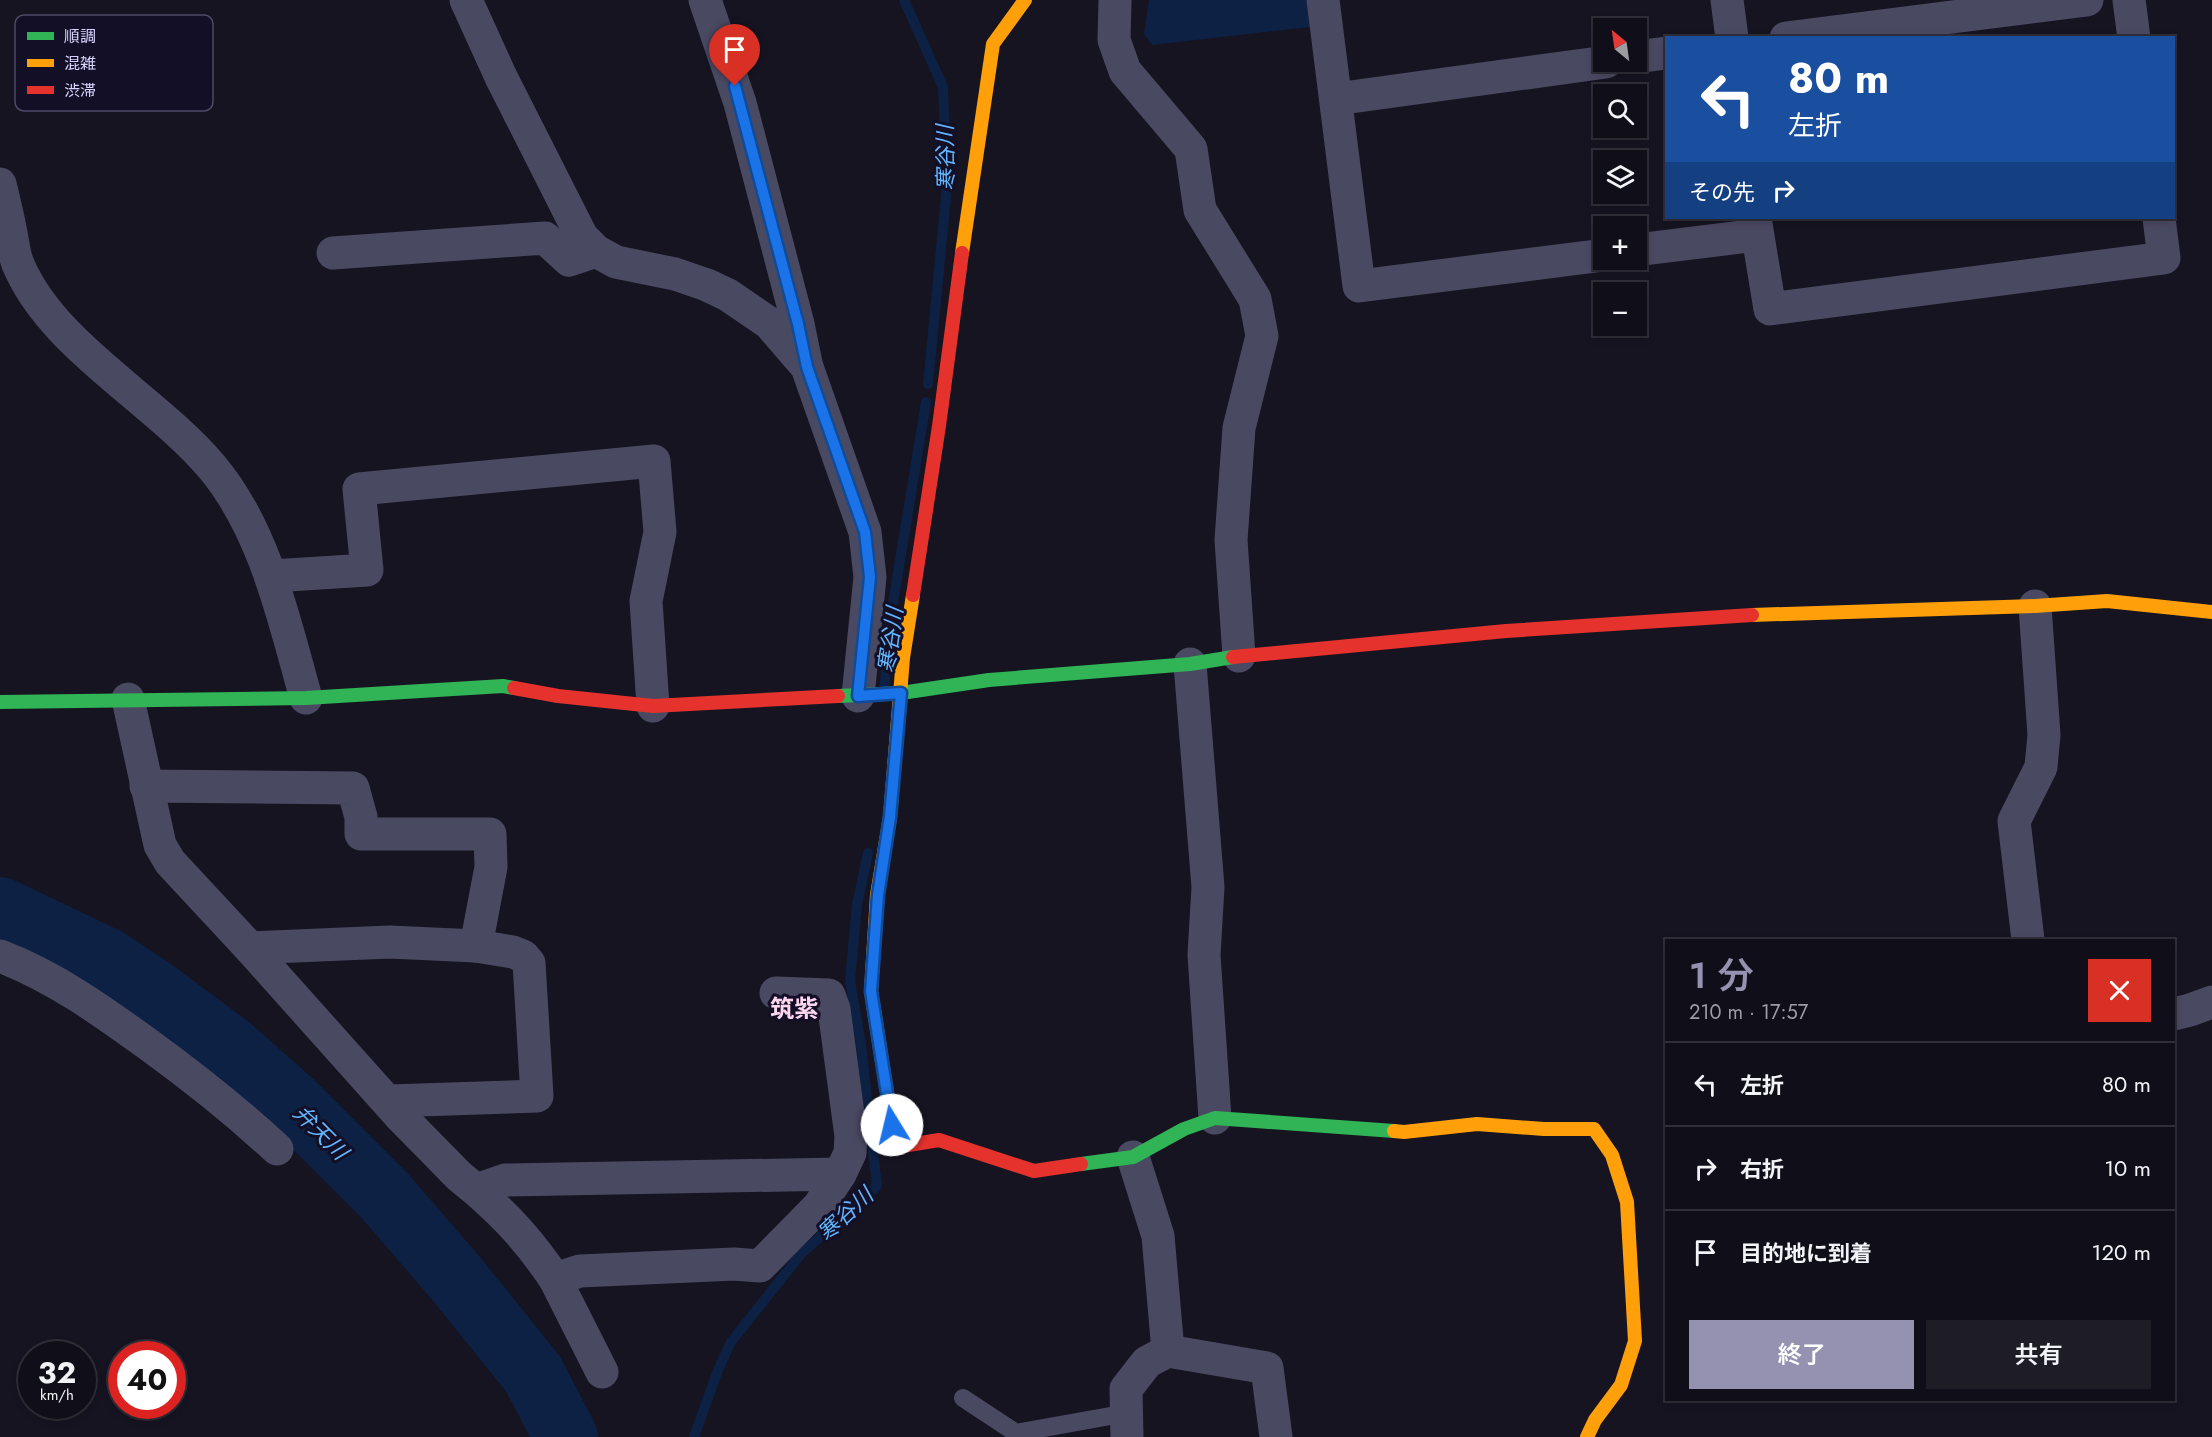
<!DOCTYPE html>
<html lang="ja">
<meta charset="utf-8">
<style>
:root{--surface:#100f19;--page:#1e1d26;--text:#f1f3f6;--muted:#9c9ca2;--line:#302f38;--accent:#9591b1}
body{margin:0;font-family:Jost,"Noto Sans JP",sans-serif;background:var(--page);color:var(--text);height:100vh;display:flex;flex-direction:column;font-size:22px;white-space:nowrap}
*{box-sizing:border-box;margin:0}
p{font-size:20px;color:var(--muted)}
.icon{flex:none;width:33px;height:33px;fill:none;stroke:currentColor;stroke-width:2;stroke-linecap:round;stroke-linejoin:round}
.map{position:relative;flex:1;overflow:hidden}
.drawer{position:absolute;left:1665px;top:939px;width:510px;height:462px;display:flex;flex-direction:column;background:var(--surface);border-radius:0px;box-shadow:0 3px 9px #0003,0 0 0 2px var(--line)}
.drawer>*{flex:none}
.hud{position:absolute;left:1665px;top:36px;width:510px;height:183px;border-radius:0px;box-shadow:0 3px 9px #0003,0 0 0 2px var(--line);background:#1a4fa0;color:#fff;overflow:hidden}
.needle{width:39px;rotate:331deg}
.tools{position:absolute;left:1593px;top:18px;display:grid;gap:12px}
.tools a{display:grid;place-items:center;width:54px;height:54px;border-radius:0px;background:var(--surface);box-shadow:0 3px 9px #0003,0 0 0 2px var(--line);font-size:30px}
.speed{position:absolute;left:18px;top:1341px;display:flex;gap:12px;font-size:30px;font-weight:700;text-align:center}
.speed>*{display:grid;place-content:center;width:78px;height:78px;border-radius:50%;background:var(--surface);box-shadow:0 3px 9px #0003,0 0 0 2px var(--line);line-height:1}
.speed small{font-size:15px;font-weight:400}
.speed .limit{border:9px solid #d22;background:#fff;color:#111}
.pin{position:absolute;display:grid;place-items:center;width:51px;height:51px;color:#fff;margin:-62px -26px;border-radius:50% 50% 50% 0;rotate:-45deg;box-shadow:0 0 6px #0007}
.pin .icon{rotate:45deg}
.me{position:absolute;width:66px;margin:-33px;rotate:351deg;stroke-linejoin:round;filter:drop-shadow(0 0 4px #0008)}
.turn{display:flex;align-items:center;gap:21px;height:126px;padding:0 24px;font-size:27px}
.turn .icon{width:78px;height:78px;stroke-width:2.5}
.turn b{display:block;font-size:42px;line-height:51px}
.then{display:flex;align-items:center;height:57px;padding:0 24px;background:#0003;gap:12px;font-size:22px}
.round{display:grid;place-items:center;flex:none;width:63px;height:63px;border-radius:0px;background:var(--page)}
.summary{display:flex;align-items:center;justify-content:space-between;height:102px;padding:0 24px}
h1{font-size:36px;font-weight:600;line-height:45px;color:var(--accent)}
.cta{display:flex;gap:12px;margin-top:auto;padding:12px 24px}
.cta a{flex:1;height:69px;border-radius:0px;background:var(--accent);color:#fff;font-size:24px;font-weight:600;line-height:69px;text-align:center}
.cta a+a{background:var(--page);color:var(--text)}
ul{padding:0;list-style:none}
li{display:flex;align-items:center;gap:18px;height:84px;padding:0 24px;border-top:2px solid var(--line)}
li div{flex:1}
li b{display:block;font-size:22px}
li em{font-style:normal}
.map>svg:first-child{display:block}
.water{fill:#0d2144}
.lines{fill:none;stroke-linecap:round;stroke-linejoin:round}
.stream{stroke:#0d2144;stroke-width:10}
.river{stroke:#0d2144;stroke-width:64}
.lane{stroke:#4a4962;stroke-width:18}
.street{stroke:#4a4962;stroke-width:33}
.fast{stroke:#30b455;stroke-width:14}
.slow{stroke:#ff9f0a;stroke-width:14}
.jam{stroke:#e5322d;stroke-width:14}
.route-casing{stroke:#114b97;stroke-width:15}
.route{stroke:#1a73e8;stroke-width:10}
.labels{text-anchor:middle;stroke-width:6;stroke-linejoin:round;paint-order:stroke}
.water-label{font-size:22px;font-style:italic;fill:#62b6ff;stroke:#130f26}
.quarter-label{font-size:24px;font-weight:bold;fill:#ffd6f0;stroke:#130f26}
.key{fill:#130f26;stroke:#4e4a67;stroke-width:1.5}
.key-label{font-size:16px;fill:#d9d4ff}
</style>
<div class="map">
<svg width="2212" height="1437" viewBox="0 0 2212 1437">
<rect width="100%" height="100%" fill="#161421"/>
<polygon class="water" points="1149,0 1307,0 1310,27 1152,45 1144,34"/>
<g class="lines">
<g class="stream">
<polyline points="904,0 943,87 947,186 928,384"/>
<polyline points="884,689 894,597 926,402"/>
<polyline points="694,1437 718,1370 731,1342 801,1254 877,1186 861,1044 850,981 857,904 868,853"/>
</g>
<polyline class="river" points="0,909 107,960 155,992 229,1047 290,1101 384,1195 455,1277 533,1374 566,1437"/>
<polyline class="lane" points="963,1398 1016,1433 1127,1413"/>
<g class="street">
<polyline points="466,0 501,77 582,237 596,251 616,262 675,274 707,285 728,295 769,323 807,367 865,532 870,577 858,696"/>
<polyline points="705,0 740,103 798,324 806,363"/>
<polyline points="1115,0 1114,40 1125,71 1191,149 1200,210 1255,299 1262,336 1239,428 1231,540 1239,656"/>
<polyline points="1323,0 1359,286 1604,255"/>
<polyline points="1727,0 1732,38"/>
<polyline points="2129,0 2134,38"/>
<polyline points="1786,38 2087,0"/>
<polyline points="1636,57 1666,53"/>
<polyline points="1336,99 1606,62"/>
<path d="M0 184C4 200 8 217 11 233 13 243 14 255 18 264 52 346 155 399 212 467 265 530 284 620 306 698"/>
<polyline points="1755,218 1770,309 2164,258 2159,218"/>
<polyline points="1636,250 1757,235"/>
<polyline points="333,253 545,238 569,260 596,251"/>
<polyline points="272,576 367,570 359,489 654,461 660,532 646,601 653,706"/>
<polyline points="1190,664 1208,887 1204,955 1215,1118"/>
<path d="M128 699 160 845 170 862 250 948 401 1117 459 1176 476 1190 505 1180 840 1174 819 1206 760 1266 734 1264 580 1271 555 1279C530 1242 510 1220 476 1190"/>
<polyline points="146,786 353,788 361,817 361,834 490,834 491,867 476,946"/>
<polyline points="2028,940 2014,821 2041,767 2044,735 2035,606"/>
<polyline points="250,948 390,942 476,946 513,952 523,956 529,963 537,1096 389,1101"/>
<path d="M0 956C55 977 102 1011 149 1045 193 1077 237 1112 277 1149"/>
<polyline points="776,993 829,995 834,1009 851,1136 850,1153 840,1174"/>
<polyline points="2174,1014 2190,1010 2212,1002"/>
<polyline points="1133,1157 1158,1236 1168,1351"/>
<polyline points="555,1279 602,1372"/>
<polyline points="1127,1437 1126,1389 1147,1362 1168,1351 1267,1368 1276,1437"/>
</g>
<g class="fast">
<polyline points="838,696 901,693 989,680 1190,664 1233,657"/>
<polyline points="0,702 306,698 503,686 514,688"/>
<polyline points="1081,1164 1133,1157 1184,1129 1215,1118 1394,1131"/>
</g>
<g class="slow">
<polyline points="962,253 993,44 1025,0"/>
<polyline points="1752,615 2035,606 2107,601 2212,612"/>
<polyline points="882,1061 871,991 877,895 890,817 903,658 913,595"/>
<polyline points="1394,1131 1404,1132 1477,1124 1544,1129 1594,1129 1612,1155 1627,1202 1635,1341 1621,1385 1595,1420 1587,1437"/>
</g>
<g class="jam">
<polyline points="913,595 939,426 962,253"/>
<polyline points="1233,657 1506,631 1752,615"/>
<polyline points="514,688 558,696 653,706 838,696"/>
<polyline points="882,1061 896,1147 939,1140 1034,1171 1081,1164"/>
</g>
</g>
<g class="lines">
<g class="route-casing">
<polyline id="route" points="735,86 798,324 807,367 865,532 870,577 858,696 901,693 890,817 878,895 871,991 892,1125"/>
</g>
<use href="#route" class="route"/>
</g>
<g class="labels">
<g class="water-label">
<text transform="translate(945 158) rotate(-91)" y="8">寒谷川</text>
<text transform="translate(890 640) rotate(-82)" y="8">寒谷川</text>
<text transform="translate(321 1132) rotate(45)" y="8">弁天川</text>
<text transform="translate(845 1214) rotate(-43)" y="8">寒谷川</text>
</g>
<g class="quarter-label">
<text x="794" y="1017">筑紫</text>
</g>
</g>
<rect x="15" y="15" width="198" height="96" rx="9" class="key"/>
<rect x="27" y="32" width="27" height="8" fill="#30b455"/>
<rect x="27" y="59" width="27" height="8" fill="#ff9f0a"/>
<rect x="27" y="86" width="27" height="8" fill="#e5322d"/>
<g class="key-label">
<text x="64" y="42">順調</text>
<text x="64" y="69">混雑</text>
<text x="64" y="96">渋滞</text>
</g>
</svg>
<div class="tools">
<a><svg class="needle" viewBox="-14 -14 28 28"><path d="M0-13l5 13h-10z" fill="#e53935"/><path d="M0 13l5-13h-10z" fill="#9c9ca2"/></svg></a>
<a><svg class="icon" aria-label="search" viewBox="0 0 24 24"><circle cx="10" cy="10" r="6"/><path d="M15 15l6 6"/></svg></a>
<a><svg class="icon" aria-label="layers" viewBox="0 0 24 24"><path d="M12 4l9 5-9 5-9-5zM3 14l9 5 9-5"/></svg></a>
<a>+</a>
<a>−</a>
</div>
<div class="speed"><div>32<small>km/h</small></div><div class="limit">40</div></div>
<div class="pin" style="left:735px;top:86px;background:#d93025"><svg class="icon" aria-label="arrive" viewBox="0 0 24 24"><path d="M6 21V4h12l-3 4 3 4H6"/></svg></div>
<svg class="me" style="left:892px;top:1125px" viewBox="-20 -20 40 40"><circle r="19" fill="#fff"/><path d="M0-13L10 11 0 6-10 11z" fill="#1a73e8"/></svg>
<div class="hud">
<div class="turn"><svg class="icon" aria-label="left" viewBox="0 0 24 24"><path d="M17 20v-9H6M10 6l-5 5 5 5"/></svg><div><b>80 m</b>左折</div></div>
<div class="then">その先<svg class="icon" aria-label="right" viewBox="0 0 24 24"><path d="M7 20v-9h11M14 6l5 5-5 5"/></svg></div>
</div>
<section class="drawer">
<div class="summary"><div><h1>1 分</h1><p>210 m · 17:57</p></div><a class="round" style="background:#d93025;color:#fff"><svg class="icon" aria-label="close" viewBox="0 0 24 24"><path d="M6 6l12 12M18 6L6 18"/></svg></a></div>
<ul>
<li><svg class="icon" aria-label="left" viewBox="0 0 24 24"><path d="M17 20v-9H6M10 6l-5 5 5 5"/></svg><div><b>左折</b></div><em>80 m</em></li>
<li><svg class="icon" aria-label="right" viewBox="0 0 24 24"><path d="M7 20v-9h11M14 6l5 5-5 5"/></svg><div><b>右折</b></div><em>10 m</em></li>
<li><svg class="icon" aria-label="arrive" viewBox="0 0 24 24"><path d="M6 21V4h12l-3 4 3 4H6"/></svg><div><b>目的地に到着</b></div><em>120 m</em></li>
</ul>
<div class="cta"><a>終了</a><a>共有</a></div>
</section>
</div>
